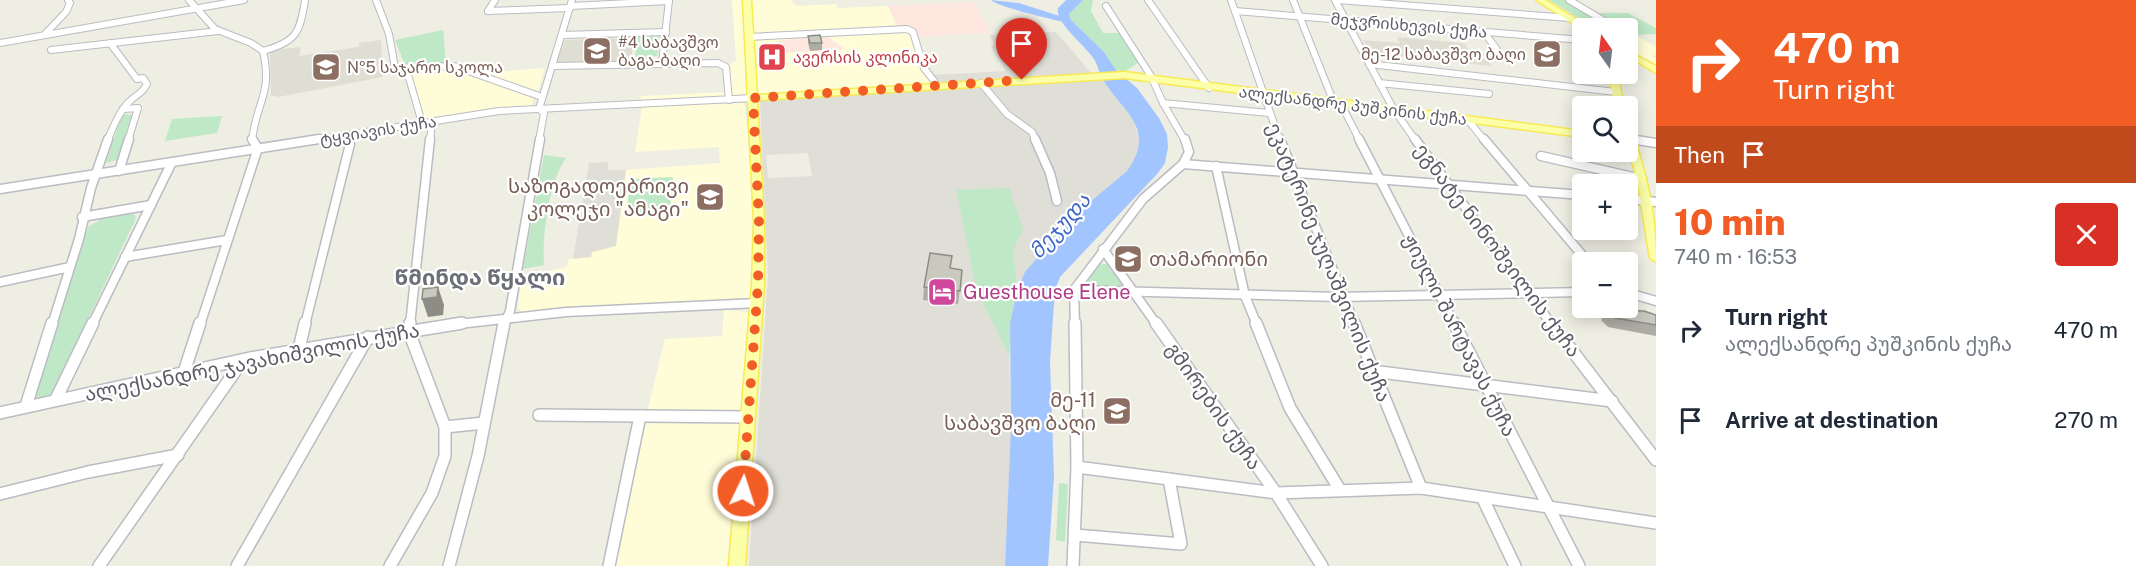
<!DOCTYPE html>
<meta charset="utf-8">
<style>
:root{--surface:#fff;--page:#f2f2f3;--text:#1f2937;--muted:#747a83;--accent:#f25d25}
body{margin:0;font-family:"Public Sans","Noto Sans Georgian",sans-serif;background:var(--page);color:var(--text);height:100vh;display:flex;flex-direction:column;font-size:22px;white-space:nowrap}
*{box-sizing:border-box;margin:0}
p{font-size:20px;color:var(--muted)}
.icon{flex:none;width:33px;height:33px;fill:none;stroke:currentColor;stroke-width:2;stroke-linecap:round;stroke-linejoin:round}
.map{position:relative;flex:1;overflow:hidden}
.drawer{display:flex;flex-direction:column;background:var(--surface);width:480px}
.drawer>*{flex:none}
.banner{background:#f25d25;color:#fff;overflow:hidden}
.needle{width:39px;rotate:346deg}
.controls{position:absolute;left:1572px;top:18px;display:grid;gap:12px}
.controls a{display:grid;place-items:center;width:66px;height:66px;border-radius:6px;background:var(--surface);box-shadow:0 3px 15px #0003;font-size:30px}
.pin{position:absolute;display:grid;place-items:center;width:51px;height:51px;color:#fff;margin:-62px -26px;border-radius:50% 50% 50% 0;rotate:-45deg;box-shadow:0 0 6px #0007}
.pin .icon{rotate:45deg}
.me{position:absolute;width:66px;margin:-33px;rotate:4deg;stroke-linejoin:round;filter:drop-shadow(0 0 4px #0008)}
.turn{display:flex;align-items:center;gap:21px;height:126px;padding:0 18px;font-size:27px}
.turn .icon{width:78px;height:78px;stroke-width:2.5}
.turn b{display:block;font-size:42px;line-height:51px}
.then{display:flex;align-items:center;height:57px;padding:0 18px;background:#0003;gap:12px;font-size:22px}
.round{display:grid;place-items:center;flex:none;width:63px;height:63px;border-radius:6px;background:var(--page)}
.overview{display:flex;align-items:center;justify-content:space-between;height:102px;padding:0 18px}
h1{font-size:36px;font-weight:800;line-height:45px;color:var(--accent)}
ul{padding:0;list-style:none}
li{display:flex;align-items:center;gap:18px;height:90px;padding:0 18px}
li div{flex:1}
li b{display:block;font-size:22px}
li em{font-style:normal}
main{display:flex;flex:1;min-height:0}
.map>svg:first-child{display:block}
.commercial{fill:#fffdd8}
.industrial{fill:#dfdfd7;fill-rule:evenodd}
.education{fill:#dfded2}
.medical{fill:#fde7de}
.green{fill:#bee8c6}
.water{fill:#a3c5ff}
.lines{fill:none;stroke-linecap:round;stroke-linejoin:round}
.river{fill:#a3c5ff;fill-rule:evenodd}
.minor-far2-casing{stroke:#bbbcc3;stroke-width:8}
.minor-far1-casing{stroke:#bbbcc3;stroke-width:11}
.minor-casing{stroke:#bbbcc3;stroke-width:14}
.major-casing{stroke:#f9ea52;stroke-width:3}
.minor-far2{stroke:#fff;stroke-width:6}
.minor-far1{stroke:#fff;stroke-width:8}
.minor{stroke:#fff;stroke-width:11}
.major{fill:#fcffa8;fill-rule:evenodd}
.wall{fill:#aeada5}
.shaded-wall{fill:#8d8d86}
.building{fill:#cac9c0;stroke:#8d8d86;stroke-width:1.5}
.route{stroke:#f25d25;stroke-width:10;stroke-dasharray:0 18}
.labels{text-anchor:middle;stroke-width:4.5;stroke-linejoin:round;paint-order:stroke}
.far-street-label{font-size:16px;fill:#5b5d65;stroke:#fff}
.far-education-label{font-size:16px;fill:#785e54;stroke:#fff;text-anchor:start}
.far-health-label{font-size:16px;fill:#be3a42;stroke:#fff;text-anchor:start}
.education-label{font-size:20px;fill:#785e54;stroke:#fff;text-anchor:end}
.street-label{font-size:20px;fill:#5b5d65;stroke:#fff}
.hotel-label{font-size:20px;fill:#b23c85;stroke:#fff;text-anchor:start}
.water-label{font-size:21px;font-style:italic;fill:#3e67c9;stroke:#fff}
.quarter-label{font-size:22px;font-weight:bold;fill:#6c6f77;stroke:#fff}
</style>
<main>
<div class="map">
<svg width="1656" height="566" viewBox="0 0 1656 566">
<rect width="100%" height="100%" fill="#efeee3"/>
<g class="commercial">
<polygon points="732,0 744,0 749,95 640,103 641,96 730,92 729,64 736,61"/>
<polygon points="752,0 790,0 797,6 836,4 837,8 888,6 897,25 844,31 753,34"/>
<polygon points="898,30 910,33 922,66 933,85 760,96 757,93 755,39"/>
<polygon points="1628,37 1639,37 1656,47 1656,55 1651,56 1656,59 1656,67 1628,49"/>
<polygon points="451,66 534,95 532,106 425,119 410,69"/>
<polygon points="545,68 538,91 532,92 480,73"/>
<polygon points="742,103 745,105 755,219 751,302 524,313 518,309 521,278 566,267 569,259 591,257 592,252 616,245 626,170 720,163 719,147 635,152 642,107"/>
<polygon points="724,310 750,312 741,414 647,412 665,339 722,336"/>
<polygon points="645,420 736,422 739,425 727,566 613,566"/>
</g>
<g class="industrial">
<polygon points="1056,32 1092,74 942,83 934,75 1006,71 991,47 994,43 989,35"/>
<path d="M1102 79 1133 117 1140 143 1134 162 1127 171 1072 217 1025 272 1009 355 1011 426 1005 566H749L768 276 760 101ZM808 153 812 176 768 178 766 155Z"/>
<polygon points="608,162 608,170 626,170 616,246 592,252 591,257 573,259 589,163"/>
</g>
<g class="education">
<polygon points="1397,37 1464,43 1474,58 1486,59 1492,66 1381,55 1369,52 1363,40 1400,43"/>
<polygon points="635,38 630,63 557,63 565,40"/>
<polygon points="381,40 383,77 278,97 271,95 270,55 272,50 301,47 299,56 359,47 359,43"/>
</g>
<g class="medical">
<polygon points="973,2 991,33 918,37 913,27 897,25 888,6"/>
<polygon points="825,35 845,49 780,53 778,41"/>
</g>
<g class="green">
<polygon points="1083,0 1093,0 1091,11 1103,33 1119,33 1138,63 1124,72 1116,70 1104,52 1071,20 1069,14"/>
<polygon points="1549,0 1567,0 1613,28 1596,28"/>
<polygon points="1594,13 1628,13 1656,28 1656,34 1631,35 1628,28 1621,28"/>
<polygon points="443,30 446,63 405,65 395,40"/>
<polygon points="638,34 660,34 657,56 635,57"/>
<polygon points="125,114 132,115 117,160 106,163 121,116"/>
<polygon points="222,116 217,133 165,141 172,119"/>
<path d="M544 155 566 158C549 181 542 235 544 265L523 269Z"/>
<polygon points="673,177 670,211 626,213 631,179"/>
<polygon points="1009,188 1023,229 1013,250 1017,288 1010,323 1009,355 977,291 956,190"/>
<polygon points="123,214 134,214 136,218 55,389 50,395 37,398 36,394 88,227 105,217"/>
<polygon points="1098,264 1107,264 1124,288 1083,287"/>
<polygon points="1059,483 1068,484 1065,542 1056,540"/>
</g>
<path class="water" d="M1066 0H1083L1069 14 1071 20 1104 52 1116 70 1137 88 1159 118 1167 134 1168 147 1165 163 1158 173 1060 277 1055 290 1050 361 1054 476 1048 566H1005L1011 426 1010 323 1018 288 1025 272 1072 217 1127 171C1157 129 1124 113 1103 80 1099 74 1098 65 1094 59 1085 45 1055 23 1058 8Z"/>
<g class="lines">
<path class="river" d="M991 0 1019 3 1069 19 1064 22C1051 19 998 7 991 0Z"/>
<g class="minor-far2-casing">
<g id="minor-far2">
<polyline points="189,0 215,29 251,43 263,51"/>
<polyline points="376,0 389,34 395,68"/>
<polyline points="1148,0 1209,88"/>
<polyline points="1231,0 1280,141"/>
<polyline points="1293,0 1334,103"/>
<polyline points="1335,0 1394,110 1416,141"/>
<polyline points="1338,0 1570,18"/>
<polyline points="1569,0 1616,28"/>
<polyline points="571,6 669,1"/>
<polyline points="1106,6 1151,76 1163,103 1185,141"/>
<polyline points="488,11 570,8"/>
<polyline points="488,11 495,0"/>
<polyline points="1235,11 1582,40"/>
<polyline points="1484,32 1498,51"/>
<polyline points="45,34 66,12 70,3 68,0"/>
<polyline points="562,35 666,32"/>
<polyline points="748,37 907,29 913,32 924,68 938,86"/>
<polyline points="0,43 244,0"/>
<polyline points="51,50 218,31"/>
<path d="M263 51C296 42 300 33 305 0"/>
<polyline points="662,63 669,0"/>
<polyline points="1369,64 1616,92"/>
<polyline points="552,66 718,63 726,67 729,100"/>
<polyline points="395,68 454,66 542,97"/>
<polyline points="398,68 407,71 422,123"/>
<polyline points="981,83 1007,114 1032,132 1036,141"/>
<polyline points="1379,83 1489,94"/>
<polyline points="1163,103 1269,113"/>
<polyline points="1341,104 1360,141"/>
<polyline points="123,109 138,108 128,141"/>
<polyline points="1467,119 1485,141"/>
<polyline points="1629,139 1640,141"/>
<path d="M107 141C113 128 119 111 130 101 137 94 142 94 147 84L143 78 137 79 110 43"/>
<path d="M252 141C256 102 273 94 263 51"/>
<polyline points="309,141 499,111 753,98"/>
<polyline points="430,141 432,121"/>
<polyline points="539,141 544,113 539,109 572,0"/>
</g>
</g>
<g class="minor-far1-casing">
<g id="minor-far1">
<polyline points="1035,139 1050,173 1057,201"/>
<polyline points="1280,139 1355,325"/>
<polyline points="1359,139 1455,325"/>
<polyline points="1415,139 1552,325"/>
<polyline points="1484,139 1588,262"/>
<polyline points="1630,139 1656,143"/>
<polyline points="1541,156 1642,179"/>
<polyline points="1183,164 1582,195"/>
<polyline points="1216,166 1245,296 1257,325"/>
<polyline points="119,171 129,139"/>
<polyline points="0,189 319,139"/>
<polyline points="1628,199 1656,202"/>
<polyline points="82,217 151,205"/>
<polyline points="1103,249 1157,325"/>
<polyline points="125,257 227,240"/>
<polyline points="0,282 70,267"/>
<polyline points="1074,290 1339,297 1582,292"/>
<polyline points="1628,293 1656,301"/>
<polyline points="52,325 79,239 91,188 108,139"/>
<polyline points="92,325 172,162"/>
<polyline points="200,325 258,148 252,139"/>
<polyline points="305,325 350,144"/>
<polyline points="410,325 430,139"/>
<polyline points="450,325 566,312 757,303"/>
<polyline points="504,325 510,311 540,139"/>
<polyline points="1075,325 1074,290 1143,199 1183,164 1189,152 1185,139"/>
</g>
</g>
<g class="minor-casing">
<g id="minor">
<polyline points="1156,323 1276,493 1322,566"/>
<polyline points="1256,323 1290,408 1340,490"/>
<polyline points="1354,323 1421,488"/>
<polyline points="1454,323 1579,566"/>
<polyline points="1551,323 1656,460"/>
<polyline points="299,349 305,323"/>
<polyline points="1372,371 1612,401"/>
<polyline points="184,372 200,323"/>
<polyline points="56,399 93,323"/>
<polyline points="26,406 52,323"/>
<polyline points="0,413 250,358 462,323"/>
<polyline points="539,415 748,417"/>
<polyline points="445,427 484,423"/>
<polyline points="1077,467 1276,493 1421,488 1656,523"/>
<polyline points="0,494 88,472 178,455"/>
<polyline points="1483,499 1515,566"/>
<polyline points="1075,535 1181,544 1169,479"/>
<polyline points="99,566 243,360"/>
<polyline points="237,566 368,337"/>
<polyline points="390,566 432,493 445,456 445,427 409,332 410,323"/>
<polyline points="449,566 478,456 504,323"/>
<polyline points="609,566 640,416"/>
<polyline points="1073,566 1077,467 1075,323"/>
</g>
</g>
<g class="major-casing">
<g id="major">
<polygon points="743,0 751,0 757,95 1124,72 1582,131 1582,137 1124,78 757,100 764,222 764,284 745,566 729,566 752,284 754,222"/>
<polygon points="1536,0 1545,0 1591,28 1582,29"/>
<polygon points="1628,51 1656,66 1656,73 1628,56"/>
<polygon points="1609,74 1617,74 1624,106 1615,106"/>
<path d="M1628 130 1633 133C1647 179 1656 213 1656 262L1650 258 1637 179 1628 147Z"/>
</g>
</g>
<use href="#minor-far2" class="minor-far2"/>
<use href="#minor-far1" class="minor-far1"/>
<use href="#minor" class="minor"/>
<use href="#major" class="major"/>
</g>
<g class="wall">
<polygon points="808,36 822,43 822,50 810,51 808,43"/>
<polygon points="951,268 962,270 958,304 923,300 924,287"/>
<polygon points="1608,310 1656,315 1656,336 1608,327 1601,320"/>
</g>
<polygon class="shaded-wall" points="438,287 444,305 443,315 428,317 422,299"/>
<g class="building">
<polygon points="820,35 822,43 810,43 808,36"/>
<polygon points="930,253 952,256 950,268 962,270 960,291 924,287"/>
<polygon points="438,287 437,297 422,299 423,289"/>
<polygon points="1608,310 1644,311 1656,315 1656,325 1615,318"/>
</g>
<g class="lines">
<polyline class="route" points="743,491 758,284 759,222 753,98 1022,80"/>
</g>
<defs>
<g id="school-square" transform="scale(1.5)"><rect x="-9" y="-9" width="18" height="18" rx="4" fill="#8d6e63" stroke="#fff"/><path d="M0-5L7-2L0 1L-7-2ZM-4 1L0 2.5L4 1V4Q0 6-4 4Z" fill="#fff"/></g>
<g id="hospital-square" transform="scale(1.5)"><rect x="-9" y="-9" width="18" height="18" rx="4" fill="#e0444e" stroke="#fff"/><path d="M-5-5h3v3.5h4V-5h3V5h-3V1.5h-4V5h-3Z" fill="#fff"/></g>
<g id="university-square" transform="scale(1.5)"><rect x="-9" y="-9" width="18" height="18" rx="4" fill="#8d6e63" stroke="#fff"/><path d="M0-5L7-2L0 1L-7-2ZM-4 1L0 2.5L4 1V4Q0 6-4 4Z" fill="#fff"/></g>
<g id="hotel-square" transform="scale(1.5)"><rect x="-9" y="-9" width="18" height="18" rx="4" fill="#d1479c" stroke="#fff"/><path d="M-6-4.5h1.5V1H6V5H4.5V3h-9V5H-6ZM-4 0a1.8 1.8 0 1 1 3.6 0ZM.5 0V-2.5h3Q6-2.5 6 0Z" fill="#fff"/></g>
</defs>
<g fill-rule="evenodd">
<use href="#school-square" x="597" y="51"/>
<use href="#school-square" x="1547" y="54"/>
<use href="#hospital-square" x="772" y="57"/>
<use href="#school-square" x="326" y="67"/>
<use href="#university-square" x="710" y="197"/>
<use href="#school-square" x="1128" y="259"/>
<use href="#hotel-square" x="942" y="292"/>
<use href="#school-square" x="1117" y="411"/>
</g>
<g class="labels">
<g class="far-street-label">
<text transform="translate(1409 25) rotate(5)" y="6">მეჯვრისხევის ქუჩა</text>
<text transform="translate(1353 105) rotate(7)" y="6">ალექსანდრე პუშკინის ქუჩა</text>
<text transform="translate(378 130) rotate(-9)" y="6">ტყვიავის ქუჩა</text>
</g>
<g class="far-education-label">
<text x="618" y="48">#4 საბავშვო<tspan x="618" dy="18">ბაგა-ბაღი</tspan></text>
<text x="1526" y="60" text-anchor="end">მე-12 საბავშვო ბაღი</text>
<text x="347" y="73">№5 საჯარო სკოლა</text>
</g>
<g class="far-health-label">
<text x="793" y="63">ავერსის კლინიკა</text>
</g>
<g class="education-label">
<text x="689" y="193">საზოგადოებრივი<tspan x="689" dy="23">კოლეჯი "ამაგი"</tspan></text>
<text x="1149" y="266" text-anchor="start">თამარიონი</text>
<text x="1096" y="407">მე-11<tspan x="1096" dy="23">საბავშვო ბაღი</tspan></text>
</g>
<g class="street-label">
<text transform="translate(1498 250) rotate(53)" y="7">ეგნატე ნინოშვილის ქუჩა</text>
<text transform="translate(1329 262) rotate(68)" y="7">ეკატერინე ჯუღაშვილის ქუჩა</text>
<text transform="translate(1460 335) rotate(63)" y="7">ჟიული შარტავას ქუჩა</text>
<text transform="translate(252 362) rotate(-11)" y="7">ალექსანდრე ჯავახიშვილის ქუჩა</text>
<text transform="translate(1214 406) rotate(55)" y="7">გმირების ქუჩა</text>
</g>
<g class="hotel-label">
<text x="963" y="299">Guesthouse Elene</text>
</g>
<g class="water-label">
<text transform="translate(1060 226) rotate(-48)" y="7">მეჯუდა</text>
</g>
<g class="quarter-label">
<text x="480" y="285">წმინდა წყალი</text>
</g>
</g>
</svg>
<div class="controls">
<a><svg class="needle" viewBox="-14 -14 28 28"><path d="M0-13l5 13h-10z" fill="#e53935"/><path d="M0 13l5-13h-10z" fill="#747a83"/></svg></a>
<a><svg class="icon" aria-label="search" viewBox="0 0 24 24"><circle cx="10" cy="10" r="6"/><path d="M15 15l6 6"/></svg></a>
<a>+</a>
<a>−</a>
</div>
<div class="pin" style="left:1022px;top:80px;background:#d93025"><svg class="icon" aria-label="arrive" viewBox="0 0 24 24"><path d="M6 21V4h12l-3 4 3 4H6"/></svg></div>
<svg class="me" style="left:743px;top:491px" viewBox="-20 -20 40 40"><circle r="17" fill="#f25d25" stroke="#fff" stroke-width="3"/><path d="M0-11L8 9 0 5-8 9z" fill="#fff"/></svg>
</div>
<section class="drawer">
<div class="banner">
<div class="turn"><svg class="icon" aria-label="right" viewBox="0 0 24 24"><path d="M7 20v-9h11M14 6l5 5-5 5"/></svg><div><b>470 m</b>Turn right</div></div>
<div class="then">Then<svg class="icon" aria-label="arrive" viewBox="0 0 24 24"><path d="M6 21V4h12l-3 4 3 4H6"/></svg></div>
</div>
<div class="overview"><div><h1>10 min</h1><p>740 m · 16:53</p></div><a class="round" style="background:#d93025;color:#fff"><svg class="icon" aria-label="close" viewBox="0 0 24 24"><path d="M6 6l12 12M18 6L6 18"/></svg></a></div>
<ul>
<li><svg class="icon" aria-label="right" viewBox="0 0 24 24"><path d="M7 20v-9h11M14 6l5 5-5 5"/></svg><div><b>Turn right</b><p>ალექსანდრე პუშკინის ქუჩა</p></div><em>470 m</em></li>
<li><svg class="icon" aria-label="arrive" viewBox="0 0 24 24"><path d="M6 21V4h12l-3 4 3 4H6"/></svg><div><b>Arrive at destination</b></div><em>270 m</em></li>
</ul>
</section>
</main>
